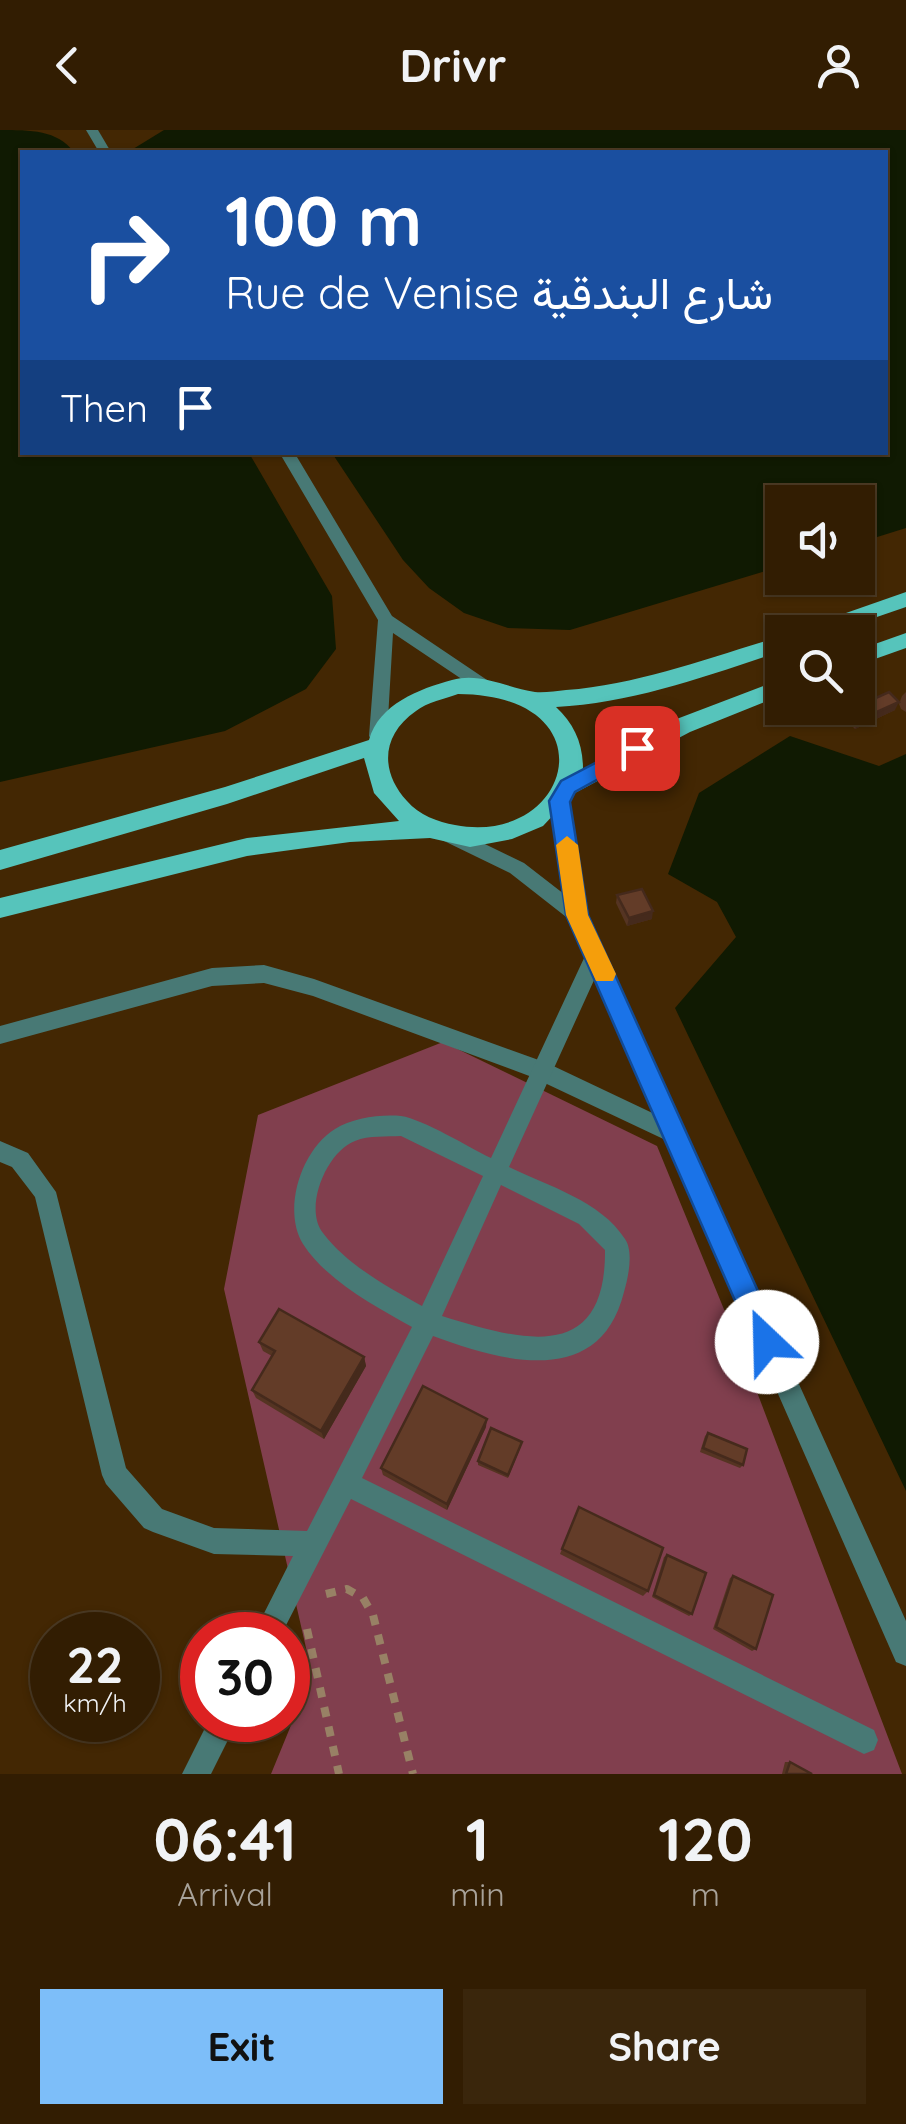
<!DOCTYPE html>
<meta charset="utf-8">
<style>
:root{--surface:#321d02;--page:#3a260c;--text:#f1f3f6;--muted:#a8a299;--line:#4d3b24;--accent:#7dbef9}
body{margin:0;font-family:Quicksand,Vazirmatn,sans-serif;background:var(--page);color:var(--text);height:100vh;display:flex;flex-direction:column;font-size:38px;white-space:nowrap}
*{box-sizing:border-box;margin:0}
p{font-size:32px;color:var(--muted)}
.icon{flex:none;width:55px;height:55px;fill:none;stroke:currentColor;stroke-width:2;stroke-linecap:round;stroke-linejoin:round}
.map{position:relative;height:1644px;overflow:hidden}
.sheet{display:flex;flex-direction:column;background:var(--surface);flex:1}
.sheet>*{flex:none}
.top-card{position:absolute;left:20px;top:20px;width:868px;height:305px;border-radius:0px;box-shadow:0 2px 8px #0004,0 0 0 2px var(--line);background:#1a4fa0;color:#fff;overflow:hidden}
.tools{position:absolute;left:765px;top:355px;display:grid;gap:20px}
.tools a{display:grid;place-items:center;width:110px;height:110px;border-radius:0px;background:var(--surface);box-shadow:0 2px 8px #0004,0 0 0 2px var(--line);font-size:50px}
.speed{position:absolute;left:30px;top:1482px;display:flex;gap:20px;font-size:50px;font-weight:700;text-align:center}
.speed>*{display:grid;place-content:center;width:130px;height:130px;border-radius:50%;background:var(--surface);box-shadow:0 2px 8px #0004,0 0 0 2px var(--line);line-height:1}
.speed small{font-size:25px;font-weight:400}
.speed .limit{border:15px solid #d22;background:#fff;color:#111}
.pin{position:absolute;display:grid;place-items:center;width:85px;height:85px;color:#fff;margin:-42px;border-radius:20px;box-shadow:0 5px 15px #0006}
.me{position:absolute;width:110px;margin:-55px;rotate:336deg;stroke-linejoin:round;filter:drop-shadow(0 0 8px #0008)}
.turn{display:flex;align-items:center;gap:35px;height:210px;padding:0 40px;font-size:45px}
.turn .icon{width:130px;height:130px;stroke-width:2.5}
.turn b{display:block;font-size:70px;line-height:85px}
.then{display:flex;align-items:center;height:95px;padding:0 40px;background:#0003;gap:20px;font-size:38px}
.eta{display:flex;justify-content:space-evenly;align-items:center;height:170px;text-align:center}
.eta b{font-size:60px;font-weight:700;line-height:70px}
.primary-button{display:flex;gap:20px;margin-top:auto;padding:20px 40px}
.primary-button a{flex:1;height:115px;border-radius:0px;background:var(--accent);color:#111;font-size:40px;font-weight:700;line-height:115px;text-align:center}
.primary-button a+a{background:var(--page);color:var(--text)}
header{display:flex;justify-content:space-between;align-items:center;height:130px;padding:0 40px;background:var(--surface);font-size:45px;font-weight:700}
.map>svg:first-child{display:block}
.green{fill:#813f4e}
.water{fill:#101a02}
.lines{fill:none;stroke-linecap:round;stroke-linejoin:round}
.path{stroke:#988165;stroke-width:8;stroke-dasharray:10 10;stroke-linecap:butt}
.service{fill:#487975;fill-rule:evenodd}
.minor{fill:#487975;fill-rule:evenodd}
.primary{fill:#56c4bb;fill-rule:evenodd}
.wall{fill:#553422}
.shaded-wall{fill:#452a1c}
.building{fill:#633c28;stroke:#452a1c;stroke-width:2.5}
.route{fill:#1a73e8;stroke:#114b97;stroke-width:2.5}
.slow{fill:#f59e0b}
</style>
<header><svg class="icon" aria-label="back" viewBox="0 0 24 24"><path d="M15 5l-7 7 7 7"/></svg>Drivr<svg class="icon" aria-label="person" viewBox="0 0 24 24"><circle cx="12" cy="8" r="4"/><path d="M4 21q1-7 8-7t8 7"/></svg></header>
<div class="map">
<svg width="906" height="1644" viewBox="0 0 906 1644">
<rect width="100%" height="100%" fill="#432703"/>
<polygon class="green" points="443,912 657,1016 746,1233 902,1644 271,1644 312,1544 224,1159 258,985"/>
<g class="water">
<path d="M0 0C31 0 57 0 74 22H22V322L249 323 332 466 336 519 306 559 225 601 0 652Z"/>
<polygon points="164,0 906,0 906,398 858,413 858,372 782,372 782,436 570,500 508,498 464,483 429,458 403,430 332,323 885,322 885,22 135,22 133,19"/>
<polygon points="790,606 879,636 906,624 906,1361 675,878 736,807 717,772 668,744 699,663"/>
</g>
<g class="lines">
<g class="path">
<polyline points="326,1464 347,1459 363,1468 373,1485 413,1644"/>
<polyline points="307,1499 339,1644"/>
</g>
<g class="service">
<polygon points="86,0 98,0 111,22 99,22"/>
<polygon points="279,322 294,322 392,486 490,552 493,556 490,560 478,560 393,503 387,606 384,611 372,611 369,606 378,490"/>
<polygon points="264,835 314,849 547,933 682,997 685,1004 682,1011 674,1014 532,947 313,866 264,853 212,856 0,914 0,896 212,838"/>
</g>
<g class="minor">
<path d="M559 664 568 671 587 785 906 1491V1536L896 1532 595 848 509 1037C548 1056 601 1071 625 1109 634 1122 628 1148 624 1162 600 1259 503 1232 433 1206L362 1348 874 1600 878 1610 874 1620 864 1624 351 1369 281 1505H253L293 1426 214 1424 153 1402 144 1398 106 1354 102 1345 35 1067 12 1037 0 1032V1011L28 1023 56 1062 126 1338 162 1379 214 1398 307 1401 412 1197C376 1177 326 1150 303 1114 282 1080 301 1020 335 999 352 988 381 984 401 986 423 989 470 1018 491 1028L585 826 570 790 510 743 442 710 440 705 449 698 456 700 524 733 564 764 550 671ZM401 1006 483 1046 422 1176C388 1157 347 1135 323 1103 303 1078 327 1021 355 1011 369 1005 387 1007 401 1006ZM501 1055 579 1094 605 1120C606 1236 520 1210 442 1186Z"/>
<polygon points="209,1590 238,1590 211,1644 182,1644"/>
</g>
<g class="primary">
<polygon points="906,462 906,477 833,502 803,502 806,497"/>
<polygon points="906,503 906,518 858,535 858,520"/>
<path d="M782 506V521C709 545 634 573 556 577 574 594 583 613 583 639L674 590 782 549V565L690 602 573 664 543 696 512 709 470 717 430 708 350 712 247 726 0 788V768L247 708 399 691 374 663 364 628 227 674 0 740V720L225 657 369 610C379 574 419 559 452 550 481 542 507 558 535 562 544 563 556 561 566 560 641 554 710 527 782 506ZM458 564C613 565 572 717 455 695 438 692 419 685 407 671 380 642 381 605 416 581 427 572 445 569 458 564Z"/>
</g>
</g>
<g class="wall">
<polygon points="906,562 906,582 901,579 899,574 902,566"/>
<polygon points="849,580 895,580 855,599 845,589"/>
<polygon points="617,765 652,789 627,796 616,773"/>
<polygon points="259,1212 364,1227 366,1236 324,1309 256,1268 252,1260 272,1226 263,1221"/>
<polygon points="486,1297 447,1380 383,1345 381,1338"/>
<polygon points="708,1303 743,1335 740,1338 700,1322 705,1306"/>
<polygon points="521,1316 508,1348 478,1335 478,1331"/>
<polygon points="579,1377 648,1461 643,1466 560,1424"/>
<polygon points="667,1425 692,1484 689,1486 652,1467 664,1427"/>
<polygon points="733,1446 756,1519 752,1521 713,1499 730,1448"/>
<polygon points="785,1632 790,1632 812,1644 782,1644"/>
</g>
<g class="shaded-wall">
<polygon points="899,572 895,580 855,599 859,590"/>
<polygon points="653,781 652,789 627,796 629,788"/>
<polygon points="364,1227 366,1236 324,1309 321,1301"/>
<polygon points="487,1289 486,1297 447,1380 447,1374"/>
</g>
<g class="building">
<polygon points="889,562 899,572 859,590 849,580"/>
<polygon points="642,759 653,781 629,788 617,765"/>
<polygon points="279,1179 364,1227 321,1301 252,1260 275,1221 259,1212"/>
<polygon points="423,1256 487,1289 447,1374 381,1338"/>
<polygon points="491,1298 522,1312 508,1345 478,1331"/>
<polygon points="708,1303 747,1319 743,1335 703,1318"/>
<polygon points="579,1377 663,1418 648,1461 562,1419"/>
<polygon points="667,1425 706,1443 692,1484 654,1465"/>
<polygon points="733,1446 773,1465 756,1519 716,1497"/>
<polygon points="790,1632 812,1644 786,1644"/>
</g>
<polygon class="route" points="637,611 644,613 644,624 575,662 570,672 588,785 781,1212 777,1221 767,1225 757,1221 566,785 549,671 561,651"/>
<polygon class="slow" points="567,706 578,715 588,785 616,844 613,851 596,851 566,785 556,715"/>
</svg>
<div class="tools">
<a><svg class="icon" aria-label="sound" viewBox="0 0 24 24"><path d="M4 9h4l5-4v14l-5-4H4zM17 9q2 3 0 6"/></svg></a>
<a><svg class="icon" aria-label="search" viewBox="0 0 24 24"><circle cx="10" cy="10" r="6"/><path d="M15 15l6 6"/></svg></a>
</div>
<div class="speed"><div>22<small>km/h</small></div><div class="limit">30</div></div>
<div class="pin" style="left:637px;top:618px;background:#d93025"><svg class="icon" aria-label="arrive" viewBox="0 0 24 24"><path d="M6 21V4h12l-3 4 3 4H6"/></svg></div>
<svg class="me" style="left:767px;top:1212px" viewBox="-20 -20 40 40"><circle r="19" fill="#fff"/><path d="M0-13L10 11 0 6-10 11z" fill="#1a73e8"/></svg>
<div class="top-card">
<div class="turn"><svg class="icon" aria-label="right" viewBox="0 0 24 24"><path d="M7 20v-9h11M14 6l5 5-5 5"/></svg><div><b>100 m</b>Rue de Venise شارع البندقية</div></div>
<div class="then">Then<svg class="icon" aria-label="arrive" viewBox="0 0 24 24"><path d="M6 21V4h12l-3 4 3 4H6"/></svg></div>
</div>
</div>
<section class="sheet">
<div class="eta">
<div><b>06:41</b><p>Arrival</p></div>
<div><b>1</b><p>min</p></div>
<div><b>120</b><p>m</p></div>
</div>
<div class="primary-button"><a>Exit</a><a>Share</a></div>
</section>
